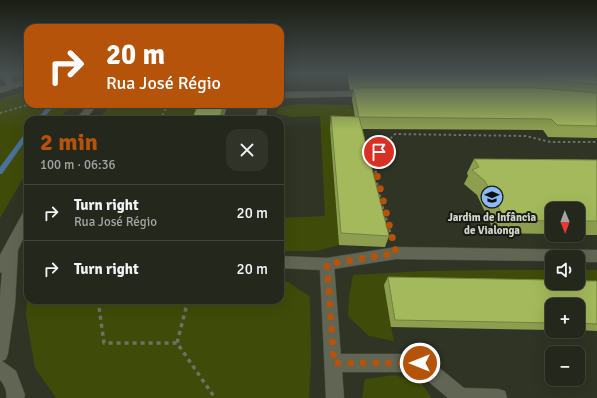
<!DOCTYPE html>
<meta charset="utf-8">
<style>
:root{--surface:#24271b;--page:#303328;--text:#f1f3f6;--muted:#a3a5a3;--line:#41443a;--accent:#b45309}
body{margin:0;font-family:Signika,sans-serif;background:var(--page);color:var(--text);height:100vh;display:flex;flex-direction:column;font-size:15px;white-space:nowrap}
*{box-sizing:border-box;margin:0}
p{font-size:13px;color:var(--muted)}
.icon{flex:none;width:22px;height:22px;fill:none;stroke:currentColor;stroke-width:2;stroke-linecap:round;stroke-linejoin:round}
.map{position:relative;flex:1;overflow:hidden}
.drawer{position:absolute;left:24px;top:116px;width:260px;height:188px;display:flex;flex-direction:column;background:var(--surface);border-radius:12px;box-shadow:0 4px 16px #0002,0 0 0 1px var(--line)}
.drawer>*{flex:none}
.banner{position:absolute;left:24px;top:24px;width:260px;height:84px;border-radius:12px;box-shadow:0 4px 16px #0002,0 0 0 1px var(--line);background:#b45309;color:#fff;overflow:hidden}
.needle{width:26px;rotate:179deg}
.tools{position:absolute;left:545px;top:202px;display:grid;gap:8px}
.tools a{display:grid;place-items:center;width:40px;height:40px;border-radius:8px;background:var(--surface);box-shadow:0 4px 16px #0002,0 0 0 1px var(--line);font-size:20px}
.pin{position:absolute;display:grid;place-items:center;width:34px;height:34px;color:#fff;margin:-17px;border:2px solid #fff;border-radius:50%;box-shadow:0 1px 4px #0007}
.me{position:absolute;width:44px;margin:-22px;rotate:270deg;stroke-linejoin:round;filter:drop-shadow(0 0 3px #0008)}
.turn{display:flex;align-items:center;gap:14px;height:84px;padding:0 16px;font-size:18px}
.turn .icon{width:52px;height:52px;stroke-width:2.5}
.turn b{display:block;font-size:28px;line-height:34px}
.round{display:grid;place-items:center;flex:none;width:42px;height:42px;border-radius:12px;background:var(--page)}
.head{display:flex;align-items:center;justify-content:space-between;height:68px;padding:0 16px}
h1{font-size:24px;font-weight:800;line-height:30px;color:var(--accent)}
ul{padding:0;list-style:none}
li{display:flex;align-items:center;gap:12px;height:56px;padding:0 16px;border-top:1px solid var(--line)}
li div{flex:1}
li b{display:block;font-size:15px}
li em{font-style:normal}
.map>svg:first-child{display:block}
.green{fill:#3f4b09}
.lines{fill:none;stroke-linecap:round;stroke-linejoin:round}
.stream{fill:#4a709b;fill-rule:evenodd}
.lane-casing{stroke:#4d5043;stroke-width:1}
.street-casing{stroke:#4d5043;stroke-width:1}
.secondary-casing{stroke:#4d5043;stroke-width:1}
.path-far2{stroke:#6d7163;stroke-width:2;stroke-dasharray:2.5 2.5;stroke-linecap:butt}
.path-far1{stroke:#6d7163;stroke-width:2.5;stroke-dasharray:3 3;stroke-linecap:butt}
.path{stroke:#6d7163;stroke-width:3.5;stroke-dasharray:4 4;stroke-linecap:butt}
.lane{fill:#606554;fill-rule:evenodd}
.street{fill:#606554;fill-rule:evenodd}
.secondary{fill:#606554;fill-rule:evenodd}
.wall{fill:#8d9f4e}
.shaded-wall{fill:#738240}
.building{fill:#a4b95b;stroke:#738240}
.route{stroke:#b45309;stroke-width:7;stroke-dasharray:0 12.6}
.labels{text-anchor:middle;stroke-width:4;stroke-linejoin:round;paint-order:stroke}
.poi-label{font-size:11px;font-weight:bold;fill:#d4d7cd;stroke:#191b14}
</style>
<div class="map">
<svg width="597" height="398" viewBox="0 0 597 398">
<rect width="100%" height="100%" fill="#303424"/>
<g class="green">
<polygon points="28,90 28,104 76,104 63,114 59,120 28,120 28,170 0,218 0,99"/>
<polygon points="111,104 199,104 192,120 98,120"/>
<polygon points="299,104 350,105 354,111 357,129 330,128 339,245 316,251 283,251 280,249 280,218 325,216 320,116 291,117 275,113 280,107"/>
<polygon points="494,270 552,270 552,283 578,283 578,270 597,270 597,289 391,327 394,341 369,336 348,316 349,297 353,275 425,271"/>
<polygon points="280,282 288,282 310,297 311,359 309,398 56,398 35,368 26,315 28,286 28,300 280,300"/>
<polygon points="395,375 422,384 432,398 362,398 365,379"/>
</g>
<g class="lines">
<g class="stream">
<polygon points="50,104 56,104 42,120 36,120"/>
<polygon points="28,131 28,137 2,174 0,174 0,167 26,132"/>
</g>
<g class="lane-casing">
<g id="lane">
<polygon points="5,74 13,74 10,78 14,83 28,79 28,84 0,93 0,87 7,85 2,78"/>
<polygon points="396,247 597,250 597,262 578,262 578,257 552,257 552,261 396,259 327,270 322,268 320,264 322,260 327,258"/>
<polygon points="334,354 420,354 426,357 464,388 498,389 505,391 507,398 448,398 417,372 334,372 328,369 325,363 328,357"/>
</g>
</g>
<g class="street-casing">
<g id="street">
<polygon points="368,91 372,94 371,96 280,98 280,92"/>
<polygon points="260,104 268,104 265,120 255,120"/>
<polygon points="280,256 327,258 332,260 334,264 344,398 326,398 320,270 280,268"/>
</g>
</g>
<g class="secondary-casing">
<g id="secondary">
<polygon points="89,104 98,104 85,120 75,120"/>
<path d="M28 209V228L18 250 15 304 8 353 6 359 2 361 16 371 25 395 24 398H6C8 393 4 384 0 380V296L2 272 0 273V255L24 211Z"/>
</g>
</g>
<g class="path-far2">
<polyline points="0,113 31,104"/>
<polyline points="160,120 168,104"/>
<polyline points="378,154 384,145 395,134 526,136 550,142 597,142"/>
</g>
<path class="path-far1" d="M378 153C369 173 386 215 391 236"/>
<g class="path">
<polyline points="98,300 104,343 177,343"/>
<polyline points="188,300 177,343 215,398"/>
</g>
<use href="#lane" class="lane"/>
<use href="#street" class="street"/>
<use href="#secondary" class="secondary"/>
</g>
<g class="wall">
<polygon points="347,74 594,74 597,77 597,138 548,137 543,130 362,129 389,236 385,247 339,245 330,128 331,116 355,117 352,100 353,90 350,90"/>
<polygon points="474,159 597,160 597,235 578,235 578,209 552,209 552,234 495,233 477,195 464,184 468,176 467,173"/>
<polygon points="388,277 597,281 597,331 578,330 578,305 552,305 552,330 391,327 384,285"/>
</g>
<polygon class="shaded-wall" points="224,104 227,104 227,107 223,120 219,120"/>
<g class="building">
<polygon points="350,74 594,74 597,77 597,84 537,79 352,79"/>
<polygon points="353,88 538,88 597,93 597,126 557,125 551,119 359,117"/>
<polygon points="198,104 224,104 219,120 192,120"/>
<polygon points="331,116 359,117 389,236 341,233"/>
<polygon points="474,159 597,160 597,221 578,221 578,209 552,209 552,221 505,220 485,181 472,170 479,167"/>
<polygon points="388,277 552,280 552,283 578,283 578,281 597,281 597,324 578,323 578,305 552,305 552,323 395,320"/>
</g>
<linearGradient id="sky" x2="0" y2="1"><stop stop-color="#1a1d14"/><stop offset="0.57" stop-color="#485050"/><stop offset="1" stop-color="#485050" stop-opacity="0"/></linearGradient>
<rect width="597" height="130" fill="url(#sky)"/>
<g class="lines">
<polyline class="route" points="379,152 375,167 396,253 327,264 334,363 420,363"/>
</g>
<defs>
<g id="school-disc" transform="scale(1.15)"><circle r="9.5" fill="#8abafc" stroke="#191b14"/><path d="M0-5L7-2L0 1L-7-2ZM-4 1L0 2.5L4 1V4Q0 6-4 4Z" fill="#111"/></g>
</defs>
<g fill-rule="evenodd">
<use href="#school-disc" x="492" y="197"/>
</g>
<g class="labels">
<g class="poi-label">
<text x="492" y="221">Jardim de Infância<tspan x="492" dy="13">de Vialonga</tspan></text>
</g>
</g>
</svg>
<div class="tools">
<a><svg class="needle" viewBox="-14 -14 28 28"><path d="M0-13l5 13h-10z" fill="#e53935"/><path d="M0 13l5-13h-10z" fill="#a3a5a3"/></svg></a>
<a><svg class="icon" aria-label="sound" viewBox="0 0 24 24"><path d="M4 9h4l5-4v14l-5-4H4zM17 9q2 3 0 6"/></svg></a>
<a>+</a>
<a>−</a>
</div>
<div class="pin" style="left:379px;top:152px;background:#d93025"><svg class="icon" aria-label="arrive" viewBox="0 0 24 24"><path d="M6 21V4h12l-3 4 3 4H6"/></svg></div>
<svg class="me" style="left:420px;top:363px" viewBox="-20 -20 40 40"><circle r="17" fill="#b45309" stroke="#fff" stroke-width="3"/><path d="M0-11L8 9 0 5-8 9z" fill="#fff"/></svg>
<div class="banner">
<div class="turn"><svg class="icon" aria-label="right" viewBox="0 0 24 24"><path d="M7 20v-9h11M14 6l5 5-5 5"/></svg><div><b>20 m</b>Rua José Régio</div></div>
</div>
<section class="drawer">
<div class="head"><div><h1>2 min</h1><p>100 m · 06:36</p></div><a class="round"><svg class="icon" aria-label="close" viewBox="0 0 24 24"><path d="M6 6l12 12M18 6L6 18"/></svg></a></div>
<ul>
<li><svg class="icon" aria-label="right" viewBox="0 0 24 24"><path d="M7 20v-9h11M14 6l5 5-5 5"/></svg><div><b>Turn right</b><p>Rua José Régio</p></div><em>20 m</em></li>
<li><svg class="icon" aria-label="right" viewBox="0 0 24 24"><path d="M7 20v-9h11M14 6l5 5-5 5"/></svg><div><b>Turn right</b></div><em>20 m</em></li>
</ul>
</section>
</div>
